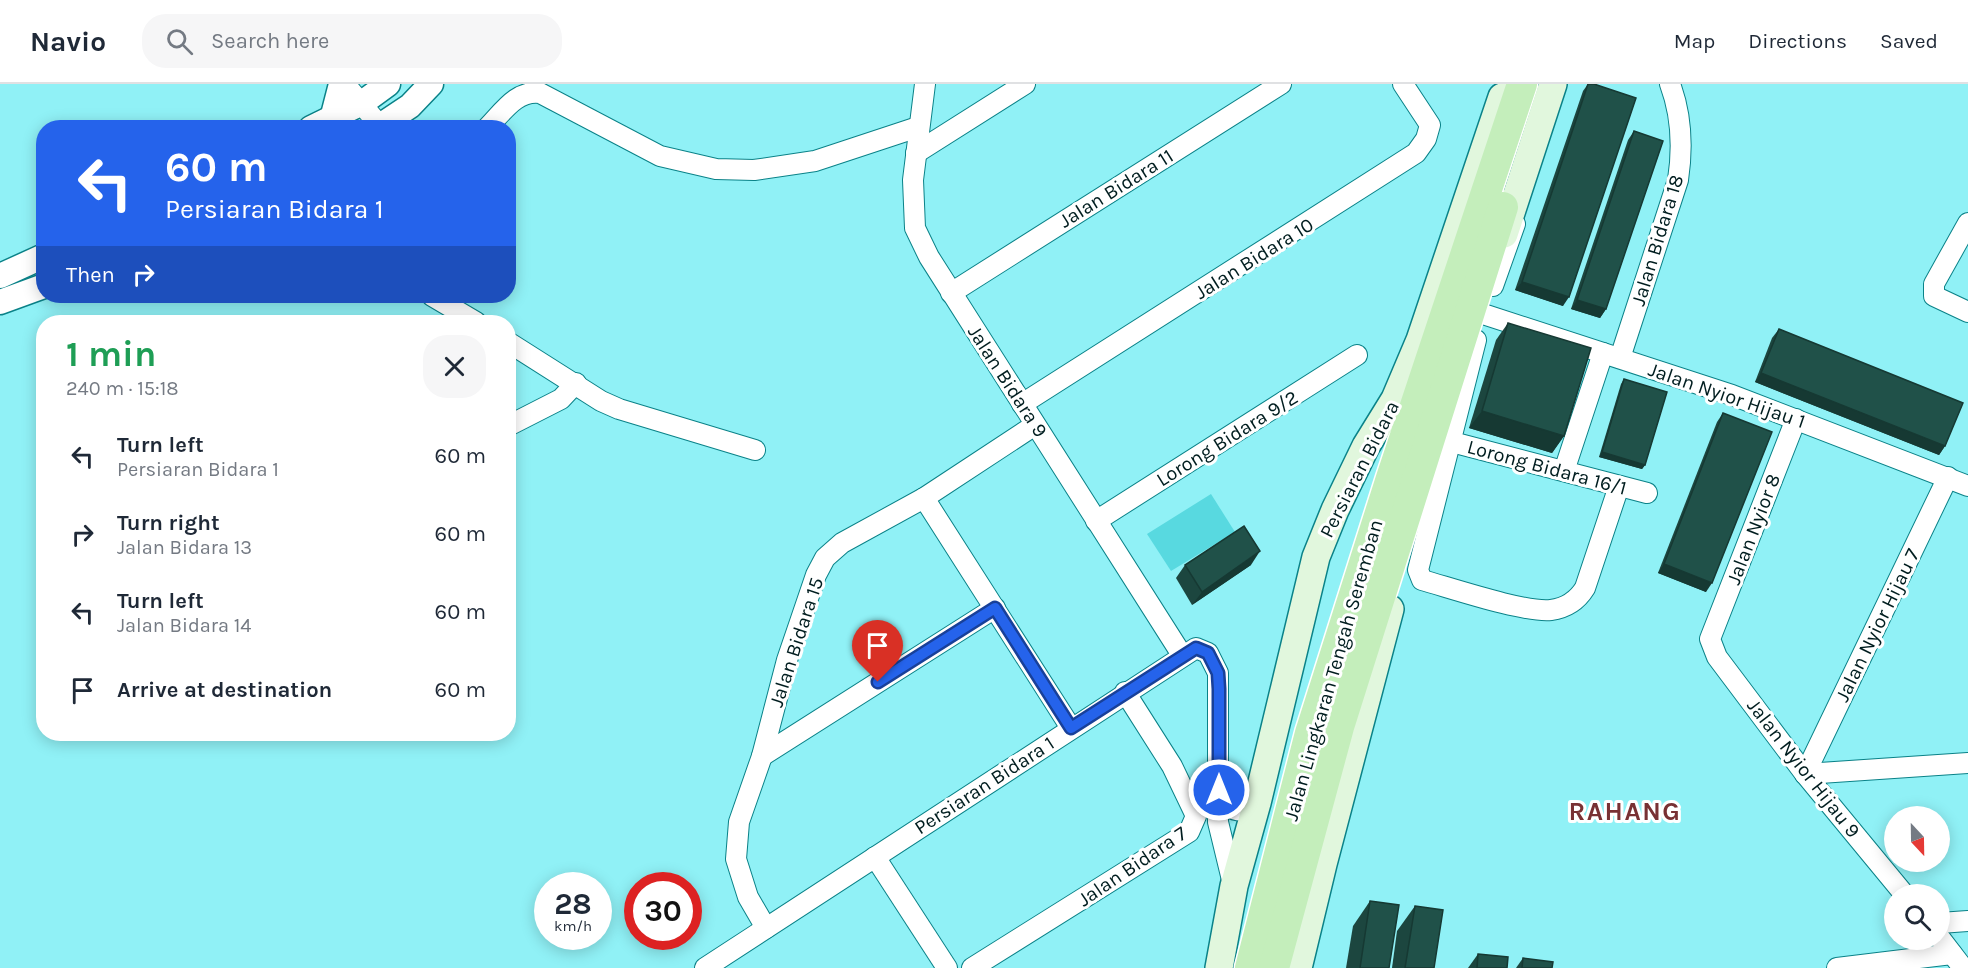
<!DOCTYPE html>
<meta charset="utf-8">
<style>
:root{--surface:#fff;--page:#f6f6f7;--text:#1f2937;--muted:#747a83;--line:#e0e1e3}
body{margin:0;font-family:Karla,sans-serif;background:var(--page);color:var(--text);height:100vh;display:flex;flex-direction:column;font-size:22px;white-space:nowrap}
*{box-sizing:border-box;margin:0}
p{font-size:20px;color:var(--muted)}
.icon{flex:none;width:33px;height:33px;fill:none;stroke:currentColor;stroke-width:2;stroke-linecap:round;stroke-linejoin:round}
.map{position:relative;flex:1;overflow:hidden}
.details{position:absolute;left:36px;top:231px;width:480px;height:426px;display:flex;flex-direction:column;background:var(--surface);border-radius:24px;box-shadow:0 3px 15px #0003}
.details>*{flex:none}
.guide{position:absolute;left:36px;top:36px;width:480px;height:183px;border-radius:24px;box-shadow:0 3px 15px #0003;background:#2563eb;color:#fff;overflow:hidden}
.needle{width:39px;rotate:158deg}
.controls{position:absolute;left:1884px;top:722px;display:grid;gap:12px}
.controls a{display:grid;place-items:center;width:66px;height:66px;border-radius:50%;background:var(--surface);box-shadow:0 3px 15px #0003;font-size:30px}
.speed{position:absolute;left:534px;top:788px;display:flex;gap:12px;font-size:30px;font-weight:700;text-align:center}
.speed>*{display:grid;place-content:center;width:78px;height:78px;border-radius:50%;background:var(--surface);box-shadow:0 3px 15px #0003;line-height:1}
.speed small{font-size:15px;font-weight:400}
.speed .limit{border:9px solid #d22;background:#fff;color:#111}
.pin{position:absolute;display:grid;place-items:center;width:51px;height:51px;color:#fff;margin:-62px -26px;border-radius:50% 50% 50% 0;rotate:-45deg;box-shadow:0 0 6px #0007}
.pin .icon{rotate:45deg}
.me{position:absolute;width:66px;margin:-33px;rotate:0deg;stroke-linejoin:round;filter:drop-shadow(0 0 4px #0008)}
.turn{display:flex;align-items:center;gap:21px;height:126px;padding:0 30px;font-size:27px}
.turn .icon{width:78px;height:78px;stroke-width:2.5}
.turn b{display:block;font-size:42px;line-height:51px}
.then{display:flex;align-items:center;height:57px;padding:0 30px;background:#0003;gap:12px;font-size:22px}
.round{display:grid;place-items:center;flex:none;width:63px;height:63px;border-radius:24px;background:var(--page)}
.head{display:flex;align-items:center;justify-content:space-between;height:102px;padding:0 30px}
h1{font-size:36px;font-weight:700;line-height:45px;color:#1e9e55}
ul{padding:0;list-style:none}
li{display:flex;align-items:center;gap:18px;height:78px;padding:0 30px}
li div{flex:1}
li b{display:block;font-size:22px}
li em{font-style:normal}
header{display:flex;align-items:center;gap:36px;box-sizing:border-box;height:84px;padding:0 30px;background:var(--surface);border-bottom:2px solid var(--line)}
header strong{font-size:28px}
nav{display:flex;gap:33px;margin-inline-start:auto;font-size:21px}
.search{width:420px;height:54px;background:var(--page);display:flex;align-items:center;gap:15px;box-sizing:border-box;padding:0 21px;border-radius:24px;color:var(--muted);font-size:22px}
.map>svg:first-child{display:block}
.green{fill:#58d9e0}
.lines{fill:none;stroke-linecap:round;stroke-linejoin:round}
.minor-casing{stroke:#0a8288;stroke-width:22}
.tertiary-casing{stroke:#0a8288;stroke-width:27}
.secondary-casing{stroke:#0a8288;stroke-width:30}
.primary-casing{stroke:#fff;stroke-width:33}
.minor{stroke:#fff;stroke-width:20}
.tertiary{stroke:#fff;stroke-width:24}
.secondary{stroke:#e1f7dd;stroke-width:27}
.primary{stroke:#c4eebb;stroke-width:30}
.wall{fill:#1c463f}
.shaded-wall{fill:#163933}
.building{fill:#205149;stroke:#163933;stroke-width:1.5}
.route-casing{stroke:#184099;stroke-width:15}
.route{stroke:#2563eb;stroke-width:10}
.labels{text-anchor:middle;stroke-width:6;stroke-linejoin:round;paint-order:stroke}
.street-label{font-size:20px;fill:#001d1f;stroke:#fff}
.district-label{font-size:26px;font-weight:bold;letter-spacing:1.5px;fill:#783134;stroke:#fff}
</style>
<header>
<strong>Navio</strong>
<div class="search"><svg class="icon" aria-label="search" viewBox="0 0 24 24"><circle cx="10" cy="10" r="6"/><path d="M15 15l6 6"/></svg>Search here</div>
<nav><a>Map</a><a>Directions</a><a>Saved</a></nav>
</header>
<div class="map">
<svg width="1968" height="884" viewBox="0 0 1968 884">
<rect width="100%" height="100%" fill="#90f1f6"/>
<polygon class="green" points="1211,410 1235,448 1171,487 1147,450"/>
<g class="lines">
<g class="minor-casing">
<g id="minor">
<polyline points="345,0 380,42"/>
<polyline points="925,0 913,96 915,144 929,173 1182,571"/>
<path d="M487 44C503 28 516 6 540 9L660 72 716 85 754 86 815 77 918 43"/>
<polyline points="916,69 1025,0"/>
<polyline points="1968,139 1934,200 1934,212 1968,228"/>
<polyline points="1493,202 1515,140"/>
<polyline points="951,209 1281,0"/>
<polyline points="432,212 476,238"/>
<polyline points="1483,230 1732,311 1968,402"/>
<path d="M1476 256 1418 486 1422 496C1451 504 1525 529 1551 526 1566 524 1577 517 1585 504L1619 402"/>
<polyline points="508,258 601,317 619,325 755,366"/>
<path d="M1620 274 1678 96C1683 63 1682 32 1670 0"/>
<polyline points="1022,320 1416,69 1426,55 1430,41 1403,0"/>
<polyline points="1796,335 1710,555 1717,573 1805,690 1904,810"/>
<polyline points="508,342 561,315 576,299"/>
<polyline points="1448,357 1647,409"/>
<polyline points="1564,387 1603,269"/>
<polyline points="924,414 1071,644"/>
<polyline points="1096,437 1357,271"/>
<polyline points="762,672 995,524"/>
<polyline points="1805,690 1948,393"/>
<polyline points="1805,690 1968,679"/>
<path d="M1219 706 1226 722C1239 729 1246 728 1257 719"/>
<polyline points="875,773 947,884"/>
<polyline points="1940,839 1968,837"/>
<polyline points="766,844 748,813 736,775 739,738 762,672 787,576 816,491 825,474 842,459 924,414 1035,341"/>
<polyline points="1940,854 1963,884"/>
<polyline points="705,884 1196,564 1208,569 1218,589 1218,738 1233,800"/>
<polyline points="972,884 1189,748 1196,732 1172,682 1125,608"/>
<polyline points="1837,884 1952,870"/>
</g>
</g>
<g class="tertiary-casing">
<g id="tertiary">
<polyline points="332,35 341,0"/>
<polyline points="311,44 362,19 388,0"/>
<polyline points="377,44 410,22 431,0"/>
<polyline points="0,192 44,172"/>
<polyline points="0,218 44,202"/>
</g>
</g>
<g class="secondary-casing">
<g id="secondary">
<polyline points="1504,150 1553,0"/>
<polyline points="1219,884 1234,802 1257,719 1316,473 1335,426 1366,362 1395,315 1420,256 1502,13"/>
<polyline points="1298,884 1323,780 1390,525"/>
</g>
</g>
<g class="primary-casing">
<g id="primary">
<polyline points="1250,884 1310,649 1391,394 1522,0"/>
<polyline points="1274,884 1339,643 1503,123"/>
</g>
</g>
<use href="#minor" class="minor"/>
<use href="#tertiary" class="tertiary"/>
<use href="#secondary" class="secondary"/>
<use href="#primary" class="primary"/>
</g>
<g class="wall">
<polygon points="1588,0 1594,0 1563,222 1515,206 1583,7"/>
<polygon points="1634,47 1606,225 1600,234 1571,225 1628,56"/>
<polygon points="1508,239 1564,352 1552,369 1469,344 1496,256"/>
<polygon points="1779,245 1945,362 1939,371 1755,298 1772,254"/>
<polygon points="1624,295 1645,381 1642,385 1599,373 1621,300"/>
<polygon points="1723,329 1706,508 1658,489 1717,338"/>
<polygon points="1185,481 1251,481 1192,521 1176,494"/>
<polygon points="1370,817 1389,884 1346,884 1353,842"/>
<polygon points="1415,822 1434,884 1392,884 1397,847"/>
<polygon points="1478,870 1507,884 1468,884"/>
<polygon points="1523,874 1552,884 1516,884"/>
</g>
<g class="shaded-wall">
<polygon points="1522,198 1569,213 1563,222 1515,206"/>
<polygon points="1577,216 1606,225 1600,234 1571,225"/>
<polygon points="1761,289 1945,362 1939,371 1755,298"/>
<polygon points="1482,327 1564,352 1552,369 1469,344"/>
<polygon points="1602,368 1645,381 1642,385 1599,373"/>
<polygon points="1260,467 1251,481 1192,521 1202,508"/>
<polygon points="1664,480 1712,499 1706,508 1658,489"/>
</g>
<g class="building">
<polygon points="1588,0 1594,0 1636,14 1569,213 1522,198"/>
<polygon points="1634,47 1663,57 1606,225 1577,216"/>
<polygon points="1508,239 1591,264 1564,352 1482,327"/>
<polygon points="1779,245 1963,319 1945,362 1761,289"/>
<polygon points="1624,295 1667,308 1645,381 1602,368"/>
<polygon points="1723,329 1772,348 1712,499 1664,480"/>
<polygon points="1244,442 1260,467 1202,508 1185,481"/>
<polygon points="1370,817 1399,821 1389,884 1360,884"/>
<polygon points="1415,822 1443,826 1434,884 1405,884"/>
<polygon points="1478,870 1508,873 1507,884 1477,884"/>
<polygon points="1523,874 1553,878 1552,884 1522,884"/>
</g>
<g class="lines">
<g class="route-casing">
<polyline id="route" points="878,598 995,524 1071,644 1196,564 1208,569 1218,589 1219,605 1219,706"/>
</g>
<use href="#route" class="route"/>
</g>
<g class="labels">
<g class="street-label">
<text transform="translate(1116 104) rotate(-32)" y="7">Jalan Bidara 11</text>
<text transform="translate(1657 156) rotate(-73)" y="7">Jalan Bidara 18</text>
<text transform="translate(1254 174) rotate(-32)" y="7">Jalan Bidara 10</text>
<text transform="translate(1008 297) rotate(57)" y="7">Jalan Bidara 9</text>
<text transform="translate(1727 311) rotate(19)" y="7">Jalan Nyior Hijau 1</text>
<text transform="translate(1227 354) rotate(-32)" y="7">Lorong Bidara 9/2</text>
<text transform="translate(1547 383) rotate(15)" y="7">Lorong Bidara 16/1</text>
<text transform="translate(1359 385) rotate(-63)" y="7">Persiaran Bidara</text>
<text transform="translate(1753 445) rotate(-69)" y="7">Jalan Nyior 8</text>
<text transform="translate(1877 541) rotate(-64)" y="7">Jalan Nyior Hijau 7</text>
<text transform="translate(796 558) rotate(-72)" y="7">Jalan Bidara 15</text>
<text transform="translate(1333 586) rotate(-74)" y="7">Jalan Lingkaran Tengah Seremban</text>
<text transform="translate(1804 684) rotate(52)" y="7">Jalan Nyior Hijau 9</text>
<text transform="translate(984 701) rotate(-33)" y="7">Persiaran Bidara 1</text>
<text transform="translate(1132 782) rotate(-34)" y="7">Jalan Bidara 7</text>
</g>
<g class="district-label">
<text x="1625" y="736">RAHANG</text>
</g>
</g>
</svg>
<div class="controls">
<a><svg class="needle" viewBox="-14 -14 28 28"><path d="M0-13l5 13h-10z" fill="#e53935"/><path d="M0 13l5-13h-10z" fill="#747a83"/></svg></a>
<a><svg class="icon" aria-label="search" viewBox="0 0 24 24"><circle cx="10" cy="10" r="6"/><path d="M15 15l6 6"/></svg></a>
</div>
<div class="speed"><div>28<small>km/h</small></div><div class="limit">30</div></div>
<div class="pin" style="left:878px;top:598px;background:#d93025"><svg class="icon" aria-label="arrive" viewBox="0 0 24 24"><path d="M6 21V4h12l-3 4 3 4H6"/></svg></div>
<svg class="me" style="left:1219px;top:706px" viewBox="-20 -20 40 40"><circle r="17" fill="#2563eb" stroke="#fff" stroke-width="3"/><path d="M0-11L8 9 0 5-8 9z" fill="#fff"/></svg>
<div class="guide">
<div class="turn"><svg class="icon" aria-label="left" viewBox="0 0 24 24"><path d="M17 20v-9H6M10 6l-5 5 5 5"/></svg><div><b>60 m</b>Persiaran Bidara 1</div></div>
<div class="then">Then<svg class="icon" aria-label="right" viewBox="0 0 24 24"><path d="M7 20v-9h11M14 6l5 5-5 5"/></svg></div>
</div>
<section class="details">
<div class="head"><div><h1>1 min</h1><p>240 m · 15:18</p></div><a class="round"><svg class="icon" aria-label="close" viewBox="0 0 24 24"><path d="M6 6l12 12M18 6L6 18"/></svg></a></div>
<ul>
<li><svg class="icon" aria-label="left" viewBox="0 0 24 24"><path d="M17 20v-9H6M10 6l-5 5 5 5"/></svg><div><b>Turn left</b><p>Persiaran Bidara 1</p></div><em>60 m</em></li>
<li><svg class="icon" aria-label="right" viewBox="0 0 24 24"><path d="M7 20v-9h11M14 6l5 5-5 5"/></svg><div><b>Turn right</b><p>Jalan Bidara 13</p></div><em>60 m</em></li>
<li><svg class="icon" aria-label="left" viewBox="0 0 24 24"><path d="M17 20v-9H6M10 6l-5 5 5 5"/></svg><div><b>Turn left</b><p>Jalan Bidara 14</p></div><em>60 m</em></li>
<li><svg class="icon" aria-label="arrive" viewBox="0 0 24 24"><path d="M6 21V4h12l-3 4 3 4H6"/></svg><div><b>Arrive at destination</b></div><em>60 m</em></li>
</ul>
</section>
</div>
